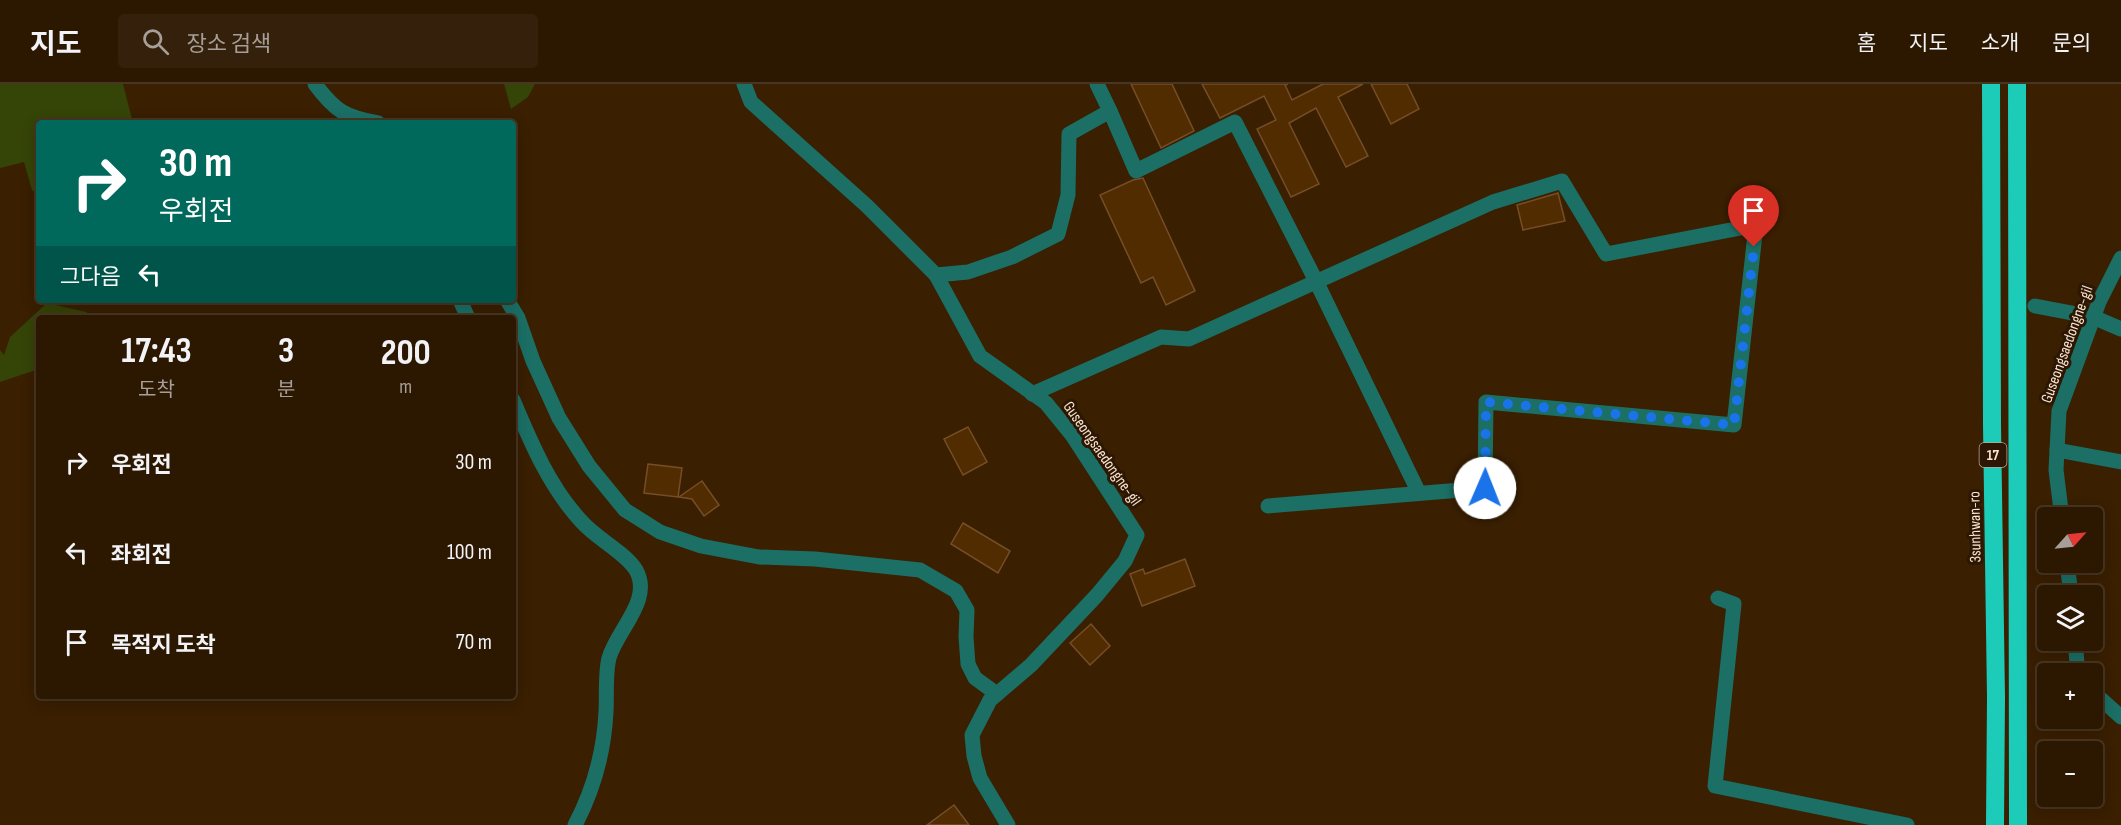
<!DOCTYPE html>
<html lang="ko">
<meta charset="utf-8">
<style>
:root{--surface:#2c1701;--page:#34200b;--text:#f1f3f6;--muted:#a69f99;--line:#483623}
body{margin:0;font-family:"Sofia Sans Condensed","Noto Sans KR",sans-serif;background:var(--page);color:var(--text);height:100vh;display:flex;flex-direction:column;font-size:22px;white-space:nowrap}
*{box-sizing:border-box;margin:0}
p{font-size:20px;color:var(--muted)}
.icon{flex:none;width:33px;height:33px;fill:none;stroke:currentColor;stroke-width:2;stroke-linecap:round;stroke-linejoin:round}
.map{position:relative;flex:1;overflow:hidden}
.drawer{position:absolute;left:36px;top:231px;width:480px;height:384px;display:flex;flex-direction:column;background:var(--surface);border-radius:6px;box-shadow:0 3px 15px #0003,0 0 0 2px var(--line)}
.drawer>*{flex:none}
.hud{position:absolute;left:36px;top:36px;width:480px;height:183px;border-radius:6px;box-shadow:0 3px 15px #0003,0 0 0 2px var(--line);background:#00695c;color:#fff;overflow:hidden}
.needle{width:39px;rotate:63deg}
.controls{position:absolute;left:2037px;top:423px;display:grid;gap:12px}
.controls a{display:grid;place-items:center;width:66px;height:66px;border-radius:6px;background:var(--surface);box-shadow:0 3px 15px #0003,0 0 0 2px var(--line);font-size:30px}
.pin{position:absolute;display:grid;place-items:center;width:51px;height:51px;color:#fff;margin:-62px -26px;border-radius:50% 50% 50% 0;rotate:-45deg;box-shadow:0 0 6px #0007}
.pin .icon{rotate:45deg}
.me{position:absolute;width:66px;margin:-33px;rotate:1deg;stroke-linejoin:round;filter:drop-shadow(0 0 4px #0008)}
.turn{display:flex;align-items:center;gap:21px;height:126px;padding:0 24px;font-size:27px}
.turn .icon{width:78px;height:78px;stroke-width:2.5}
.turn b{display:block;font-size:42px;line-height:51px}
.then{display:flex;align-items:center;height:57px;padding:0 24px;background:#0003;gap:12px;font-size:22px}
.eta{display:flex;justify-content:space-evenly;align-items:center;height:102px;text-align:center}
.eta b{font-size:36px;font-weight:700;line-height:42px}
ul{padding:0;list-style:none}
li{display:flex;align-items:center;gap:18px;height:90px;padding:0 24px}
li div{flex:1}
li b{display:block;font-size:22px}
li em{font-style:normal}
header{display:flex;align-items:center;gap:36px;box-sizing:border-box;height:84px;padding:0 30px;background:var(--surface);border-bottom:2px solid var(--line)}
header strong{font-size:28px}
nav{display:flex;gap:33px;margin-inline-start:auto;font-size:21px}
.search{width:420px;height:54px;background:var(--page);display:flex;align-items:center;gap:15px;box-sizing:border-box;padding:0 21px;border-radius:6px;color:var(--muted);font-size:22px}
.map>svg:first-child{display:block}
.green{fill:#354407}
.building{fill:#512c01;stroke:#754e28;stroke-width:1.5}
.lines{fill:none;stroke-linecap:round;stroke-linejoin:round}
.minor{stroke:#1b6f65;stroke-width:15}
.highway{stroke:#1cccb9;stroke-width:18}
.route{stroke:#1a73e8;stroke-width:10;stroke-dasharray:0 18}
.labels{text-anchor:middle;stroke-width:6;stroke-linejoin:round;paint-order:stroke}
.shield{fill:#2b1704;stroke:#bda693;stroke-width:1.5}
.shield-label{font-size:15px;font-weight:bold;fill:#fce4d0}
.street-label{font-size:16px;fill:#fce4d0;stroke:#2b1704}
</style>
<header>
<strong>지도</strong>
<div class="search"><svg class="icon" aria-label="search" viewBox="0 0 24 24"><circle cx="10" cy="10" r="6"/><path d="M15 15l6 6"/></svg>장소 검색</div>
<nav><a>홈</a><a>지도</a><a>소개</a><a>문의</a></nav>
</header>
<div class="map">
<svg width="2121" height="741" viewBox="0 0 2121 741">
<rect width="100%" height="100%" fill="#3a1f01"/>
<g class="green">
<polygon points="0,0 123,0 133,39 39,39 39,111 32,106 24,78 0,84"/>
<polygon points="504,0 535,0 528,13 511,25"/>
<polygon points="47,219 86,228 94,234 39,234 39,285 0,298 0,266 4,271 10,253"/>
</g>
<g class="building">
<polygon points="1131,0 1172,0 1194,47 1161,64"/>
<polygon points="1202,0 1288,0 1285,1 1292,16 1323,0 1363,0 1338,13 1368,72 1346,83 1316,24 1289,39 1319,100 1291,113 1257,45 1276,36 1264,12 1220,34"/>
<polygon points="1371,0 1407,0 1419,25 1391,40"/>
<polygon points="1143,94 1195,207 1166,221 1153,193 1141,199 1100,111 1133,96"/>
<polygon points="1558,109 1565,137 1523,146 1517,121"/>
<polygon points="968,343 987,378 963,391 944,355"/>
<polygon points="648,380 682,384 678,413 644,409"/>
<polygon points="702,397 719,421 704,432 692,415 679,413"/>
<polygon points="963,439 1010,467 998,489 951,460"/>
<polygon points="1185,475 1195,502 1142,522 1130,490 1143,485 1145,490"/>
<polygon points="1091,540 1110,562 1090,581 1070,559"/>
<polygon points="954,721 969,741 927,741"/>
</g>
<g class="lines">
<g class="minor">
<path d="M315 0C335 27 345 33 378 39"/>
<polyline points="744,0 751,18 867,122 936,191 980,272 1046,319 1072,351 1137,451 1125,477 1097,511 1031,581 990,616 972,651 974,672 980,694 1008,741"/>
<polyline points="1110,27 1136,87 1235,38 1316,197 1419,409"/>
<polyline points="936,191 968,188 1012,173 1058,150 1068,111 1069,50 1110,27 1097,0"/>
<polyline points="460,216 468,234"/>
<polyline points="507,216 518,234 533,277 559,334 589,382 625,426 660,448 701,462 759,473 815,475 920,486 956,507 967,526 966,553 968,580 975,594 997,610"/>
<polyline points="2035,222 2093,233 2121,245"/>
<polyline points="1032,310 1161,253 1189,255 1493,118 1562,97 1606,170 1756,141 1734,341 1486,318 1485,404 1268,422"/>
<path d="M513 316C531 359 550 404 582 438 597 455 626 469 636 486 653 516 617 546 609 574 605 590 607 611 606 628 604 667 593 707 575 741"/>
<polyline points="2057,366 2121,378"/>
<polyline points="2062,434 2056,386 2059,327 2099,218 2121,174"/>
<polyline points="2067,478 2071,512"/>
<polyline points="1718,514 1734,520 1715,702 1907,741"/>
<polyline points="2075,556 2077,579 2083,590"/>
<polyline points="2092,607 2121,633"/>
</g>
<g class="highway">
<polyline points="1991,0 1992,341 1996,613 1995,741"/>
<polyline points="2017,0 2018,741"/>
</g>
</g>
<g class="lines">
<polyline class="route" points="1485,404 1486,318 1734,341 1754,163"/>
</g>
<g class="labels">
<rect class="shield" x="1979.5" y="359" width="27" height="24" rx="4.5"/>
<g class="shield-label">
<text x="1993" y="376">17</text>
</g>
<g class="street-label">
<text transform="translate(2066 260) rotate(-70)" y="6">Guseongsaedongne-gil</text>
<text transform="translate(1103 369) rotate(55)" y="6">Guseongsaedongne-gil</text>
<text transform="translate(1974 443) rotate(-91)" y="6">3sunhwan-ro</text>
</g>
</g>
</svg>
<div class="controls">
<a><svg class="needle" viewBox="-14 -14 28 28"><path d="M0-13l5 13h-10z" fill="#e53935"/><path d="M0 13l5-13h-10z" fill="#a69f99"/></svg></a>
<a><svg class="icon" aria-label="layers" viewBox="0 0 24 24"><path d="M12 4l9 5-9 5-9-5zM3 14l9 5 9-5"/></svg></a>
<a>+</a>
<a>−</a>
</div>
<div class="pin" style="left:1754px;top:163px;background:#d93025"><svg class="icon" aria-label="arrive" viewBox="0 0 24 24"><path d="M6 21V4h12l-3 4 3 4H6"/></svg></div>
<svg class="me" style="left:1485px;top:404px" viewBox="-20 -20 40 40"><circle r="19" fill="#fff"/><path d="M0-13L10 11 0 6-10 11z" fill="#1a73e8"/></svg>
<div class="hud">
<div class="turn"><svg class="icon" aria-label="right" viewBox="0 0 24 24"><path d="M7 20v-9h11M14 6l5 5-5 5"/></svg><div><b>30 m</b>우회전</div></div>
<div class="then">그다음<svg class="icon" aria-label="left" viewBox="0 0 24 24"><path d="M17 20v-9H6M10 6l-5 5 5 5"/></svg></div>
</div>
<section class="drawer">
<div class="eta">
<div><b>17:43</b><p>도착</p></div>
<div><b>3</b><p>분</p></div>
<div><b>200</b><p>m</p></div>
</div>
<ul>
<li><svg class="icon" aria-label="right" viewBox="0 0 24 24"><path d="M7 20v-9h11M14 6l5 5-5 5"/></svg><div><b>우회전</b></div><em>30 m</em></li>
<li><svg class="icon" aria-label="left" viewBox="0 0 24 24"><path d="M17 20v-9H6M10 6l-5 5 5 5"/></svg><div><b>좌회전</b></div><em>100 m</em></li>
<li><svg class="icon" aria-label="arrive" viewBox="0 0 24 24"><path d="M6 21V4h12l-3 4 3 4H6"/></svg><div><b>목적지 도착</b></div><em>70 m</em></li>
</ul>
</section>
</div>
